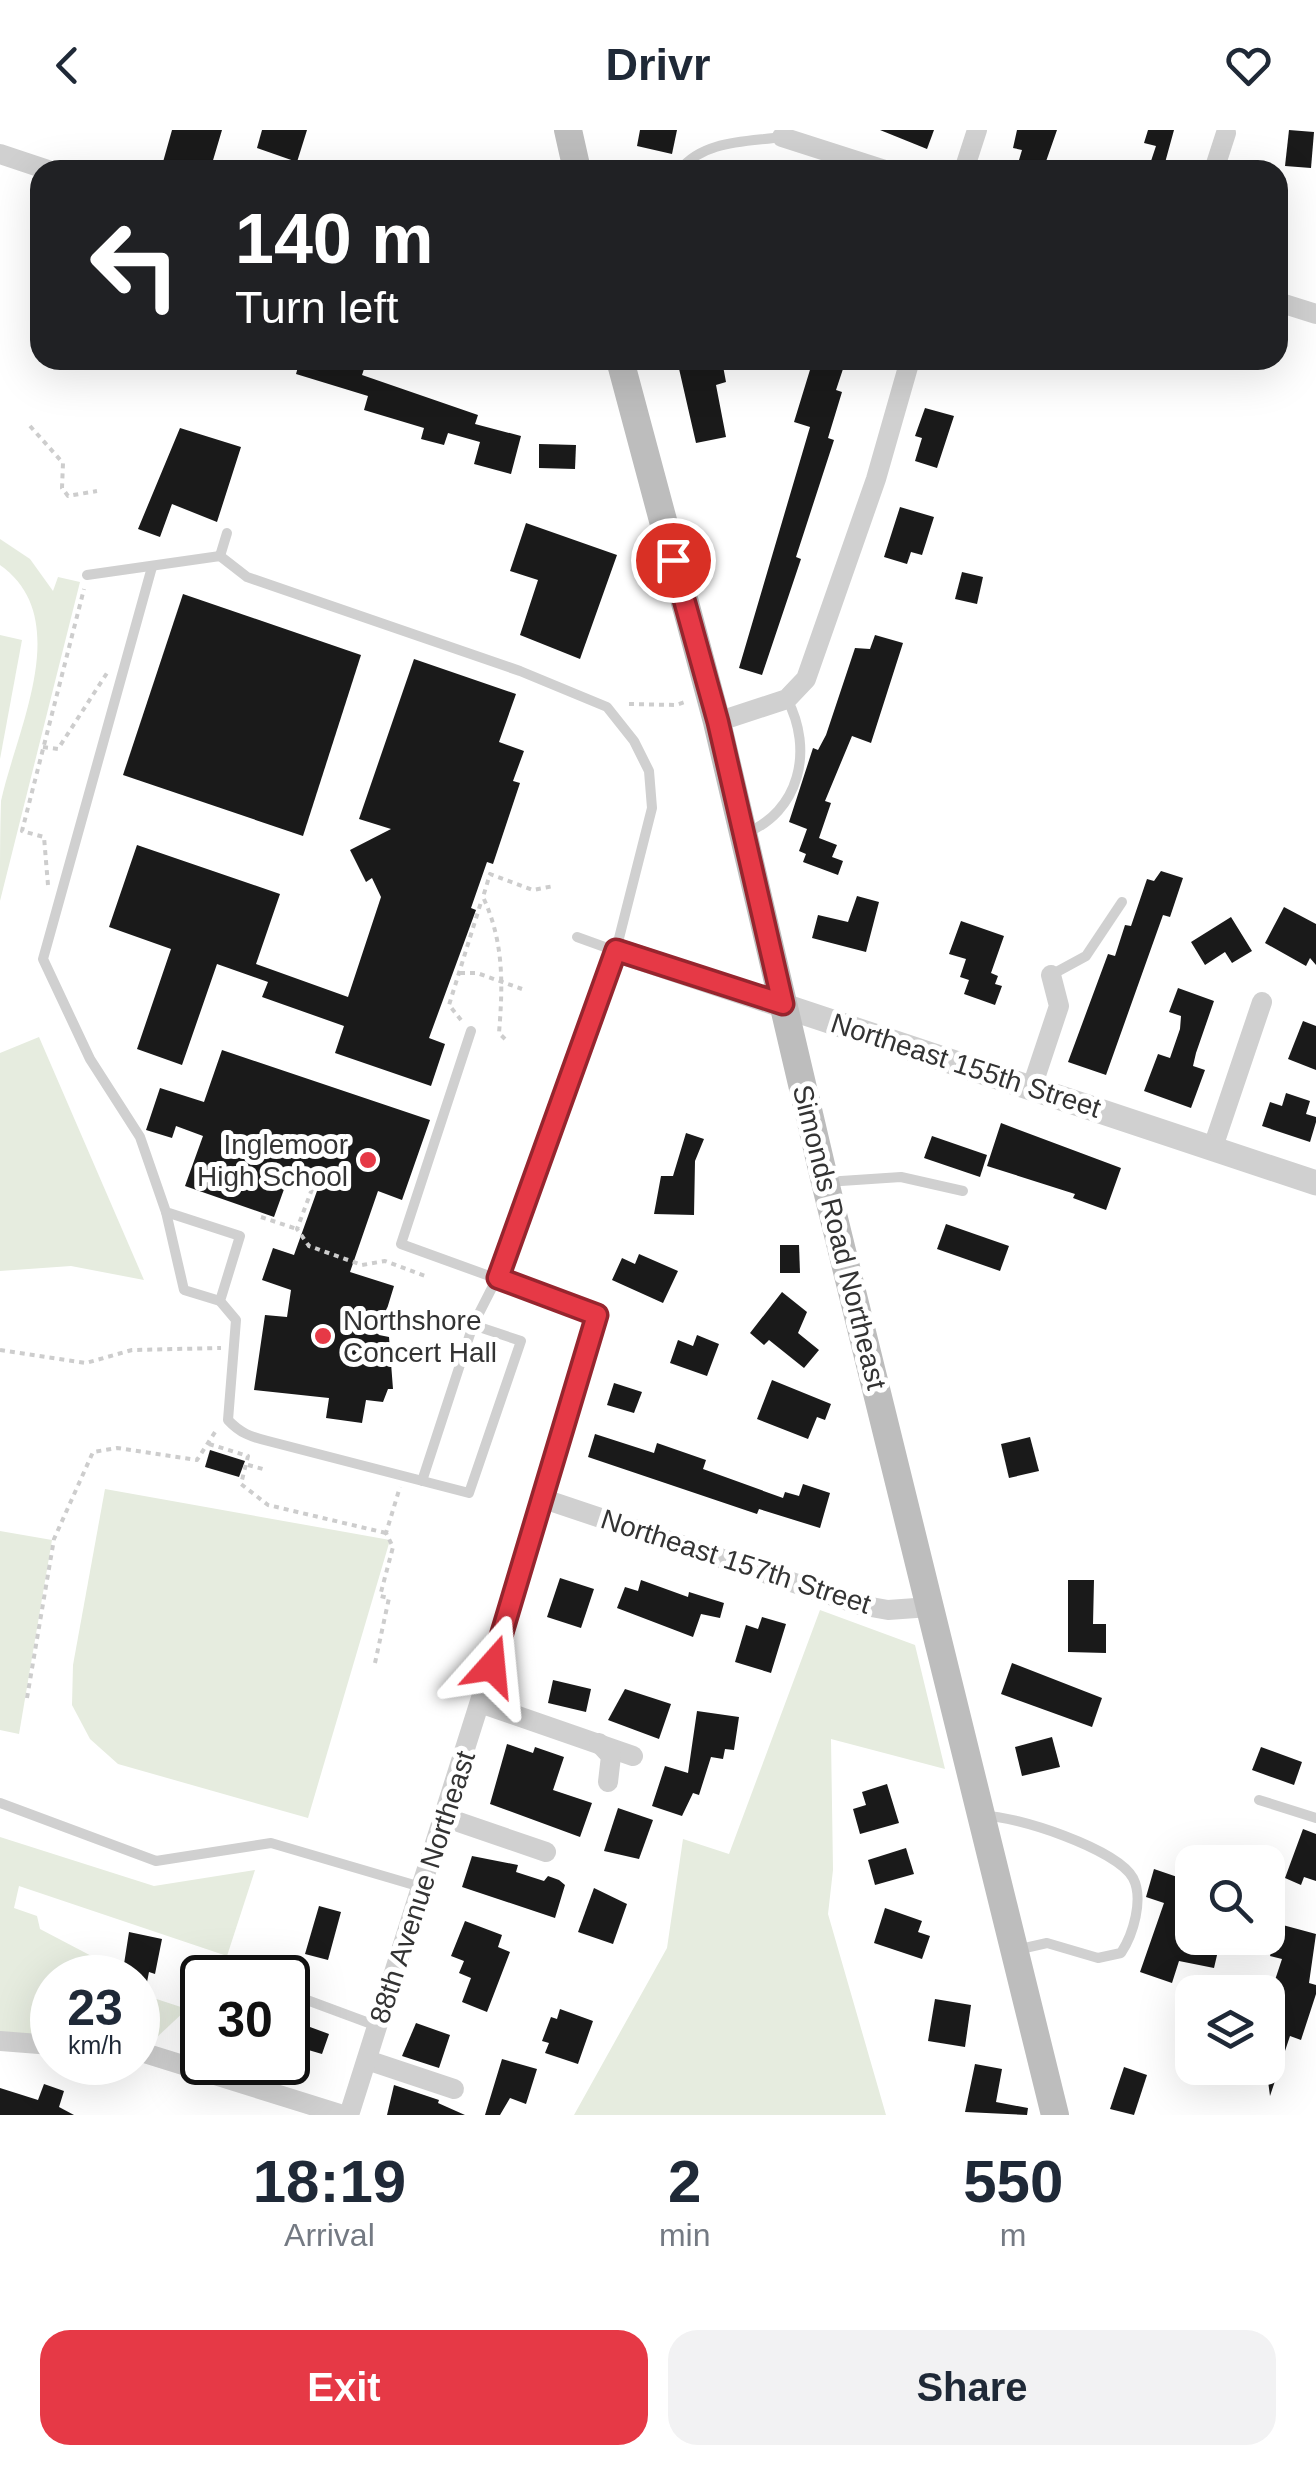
<!DOCTYPE html>
<style>
:root{--surface:#fff;--page:#f2f2f3;--text:#1f2937;--muted:#747a83;--accent:#e63946}
body{margin:0;font-family:Helvetica,sans-serif;background:var(--page);color:var(--text);height:100vh;display:flex;flex-direction:column;font-size:38px;white-space:nowrap}
*{box-sizing:border-box;margin:0}
p{font-size:32px;color:var(--muted)}
.icon{flex:none;width:55px;height:55px;fill:none;stroke:currentColor;stroke-width:2;stroke-linecap:round;stroke-linejoin:round}
.map{position:relative;height:1985px;overflow:hidden}
.details{display:flex;flex-direction:column;background:var(--surface);flex:1}
.details>*{flex:none}
.hud{position:absolute;left:30px;top:30px;width:1258px;height:210px;border-radius:30px;box-shadow:0 10px 40px #0002;background:#202124;color:#fff;overflow:hidden}
.tools{position:absolute;left:1175px;top:1715px;display:grid;gap:20px}
.tools a{display:grid;place-items:center;width:110px;height:110px;border-radius:20px;background:var(--surface);box-shadow:0 10px 40px #0002;font-size:50px}
.speed{position:absolute;left:30px;top:1825px;display:flex;gap:20px;font-size:50px;font-weight:700;text-align:center}
.speed>*{display:grid;place-content:center;width:130px;height:130px;border-radius:50%;background:var(--surface);box-shadow:0 10px 40px #0002;line-height:1}
.speed small{font-size:25px;font-weight:400}
.speed .limit{border:5px solid #111;border-radius:15px;background:#fff;color:#111}
.pin{position:absolute;display:grid;place-items:center;width:85px;height:85px;color:#fff;margin:-42px;border:5px solid #fff;border-radius:50%;box-shadow:0 2px 10px #0007}
.me{position:absolute;width:110px;margin:-55px;rotate:18deg;stroke-linejoin:round;filter:drop-shadow(0 0 8px #0008)}
.turn{display:flex;align-items:center;gap:35px;height:210px;padding:0 40px;font-size:45px}
.turn .icon{width:130px;height:130px;stroke-width:2.5}
.turn b{display:block;font-size:70px;line-height:85px}
.eta{display:flex;justify-content:space-evenly;align-items:center;height:170px;text-align:center}
.eta b{font-size:60px;font-weight:600;line-height:70px}
.primary-button{display:flex;gap:20px;margin-top:auto;padding:20px 40px}
.primary-button a{flex:1;height:115px;border-radius:30px;background:var(--accent);color:#fff;font-size:40px;font-weight:600;line-height:115px;text-align:center}
.primary-button a+a{background:var(--page);color:var(--text)}
header{display:flex;justify-content:space-between;align-items:center;height:130px;padding:0 40px;background:var(--surface);font-size:45px;font-weight:600}
.map>svg:first-child{display:block}
.green{fill:#e6ecdf}
.building{fill:#1a1a1a}
.lines{fill:none;stroke-linecap:round;stroke-linejoin:round}
.path{stroke:#cdcdcd;stroke-width:4;stroke-dasharray:5 5;stroke-linecap:butt}
.service{stroke:#d0d0d0;stroke-width:10}
.minor{stroke:#d0d0d0;stroke-width:20}
.tertiary{stroke:#d0d0d0;stroke-width:25}
.secondary{stroke:#bdbdbd;stroke-width:28}
.route-casing{stroke:#96252e;stroke-width:25}
.route{stroke:#e63946;stroke-width:18}
.poi-dot{fill:#e63946;stroke:#fff;stroke-width:4}
.labels{text-anchor:middle;stroke-width:10;stroke-linejoin:round;paint-order:stroke}
.street-label{font-size:28px;fill:#333;stroke:#fff}
.poi-label{font-size:28px;fill:#333;stroke:#fff;text-anchor:end}
</style>
<header><svg class="icon" aria-label="back" viewBox="0 0 24 24"><path d="M15 5l-7 7 7 7"/></svg>Drivr<svg class="icon" aria-label="heart" viewBox="0 0 24 24"><path d="M12 20l-8-8c-3-5 5-10 8-4 3-6 11-1 8 4z"/></svg></header>
<div class="map">
<svg width="1316" height="1985" viewBox="0 0 1316 1985">
<rect width="100%" height="100%" fill="#fff"/>
<g class="green">
<path d="M0 409 30 429 53 461 58 447 80 452 0 771C0 739 0 702 1 671 17 598 75 488 0 435Z"/>
<polygon points="0,505 22,510 0,629"/>
<polygon points="39,907 144,1150 71,1136 0,1141 0,923"/>
<polygon points="105,1359 390,1410 308,1688 118,1634 90,1609 72,1575 73,1535"/>
<polygon points="0,1401 52,1410 19,1604 0,1600"/>
<polygon points="820,1480 915,1515 945,1639 831,1609 833,1740 828,1784 886,1985 574,1985 667,1818 683,1709 729,1724"/>
<polygon points="0,1707 154,1756 255,1740 227,1826 19,1756 14,1778 37,1786 40,1799 101,1831 113,1847 52,1848 52,1915 0,1911"/>
<polygon points="138,1863 187,1879 141,1922 138,1921"/>
</g>
<g class="building">
<polygon points="172,0 222,0 211,37 184,34 183,38 163,32"/>
<polygon points="262,0 307,0 297,32 257,18"/>
<polygon points="640,0 677,0 672,24 637,16"/>
<polygon points="880,0 934,0 927,19"/>
<polygon points="1017,0 1057,0 1043,40 1016,40 1022,20 1013,18"/>
<polygon points="1148,0 1174,0 1163,40 1148,40 1156,16 1144,13"/>
<polygon points="1289,0 1314,2 1311,38 1285,36"/>
<polygon points="300,230 367,230 362,245 478,285 475,294 521,306 511,344 474,334 480,312 448,303 444,315 421,309 424,298 364,280 368,266 296,244"/>
<polygon points="677,230 706,230 708,240 723,236 726,252 716,255 726,307 696,313"/>
<polygon points="813,230 846,230 836,260 842,262 828,308 834,310 796,427 801,429 762,545 739,538 810,297 794,292"/>
<polygon points="925,278 954,286 937,338 915,331 922,308 915,306"/>
<polygon points="180,298 241,317 217,392 172,374 160,407 138,399"/>
<polygon points="539,314 576,315 575,339 539,338"/>
<polygon points="900,377 934,387 922,425 911,422 907,434 884,427"/>
<polygon points="526,393 617,425 580,529 520,505 538,450 510,441"/>
<polygon points="962,442 983,447 977,474 955,469"/>
<polygon points="183,464 361,525 303,706 123,645"/>
<polygon points="875,505 903,513 871,613 852,606 825,671 831,673 819,708 837,715 832,727 843,731 838,745 803,732 806,724 799,721 807,699 789,692 813,618 818,620 826,605 855,518 870,519"/>
<polygon points="414,529 516,564 499,612 524,621 513,651 520,653 493,734 487,732 471,778 476,780 429,908 445,914 431,956 335,923 344,896 262,867 268,852 217,834 182,935 137,919 171,819 109,797 137,715 280,764 256,834 348,867 381,767 372,748 366,752 350,720 391,699 359,689"/>
<polygon points="1161,741 1183,748 1170,787 1163,785 1106,945 1068,932 1108,824 1115,826 1125,795 1131,796 1147,749 1154,751"/>
<polygon points="857,766 879,772 866,822 812,808 818,785 848,792"/>
<polygon points="1284,777 1316,794 1316,835 1310,828 1306,836 1265,813"/>
<polygon points="1231,787 1252,821 1232,833 1225,822 1205,835 1191,812"/>
<polygon points="961,791 1004,806 991,843 998,846 995,854 1002,856 995,875 964,864 969,850 960,847 966,829 949,824"/>
<polygon points="1178,858 1214,871 1196,923 1193,936 1205,940 1191,978 1144,961 1158,924 1170,928 1180,899 1181,886 1169,882"/>
<polygon points="1303,891 1316,896 1316,940 1288,929"/>
<polygon points="222,920 430,990 402,1070 378,1061 350,1142 394,1156 379,1205 389,1207 393,1259 388,1259 383,1272 366,1270 362,1293 326,1288 329,1268 254,1260 265,1185 287,1187 291,1160 262,1150 273,1118 294,1125 322,1047 292,1037 274,1087 185,1056 203,1006 176,996 172,1008 146,1000 160,958 204,972"/>
<polygon points="1286,963 1310,971 1306,984 1316,987 1316,992 1310,1012 1262,996 1270,972 1282,976"/>
<polygon points="1001,993 1121,1038 1106,1080 1073,1068 1075,1064 987,1036"/>
<polygon points="686,1003 704,1009 695,1031 694,1085 654,1084 661,1046 673,1046"/>
<polygon points="932,1006 987,1025 980,1047 924,1028"/>
<polygon points="946,1094 1009,1116 1000,1141 937,1119"/>
<polygon points="780,1115 799,1115 800,1143 780,1143"/>
<polygon points="639,1124 678,1141 663,1173 612,1150 622,1128 635,1134"/>
<polygon points="782,1162 807,1182 798,1203 819,1220 804,1238 769,1210 764,1215 750,1203"/>
<polygon points="697,1205 719,1214 707,1246 670,1233 678,1210 693,1216"/>
<polygon points="772,1250 831,1274 825,1290 817,1287 808,1309 757,1289"/>
<polygon points="614,1253 642,1262 634,1283 607,1275"/>
<polygon points="595,1304 654,1323 657,1313 706,1330 703,1339 783,1368 785,1362 799,1366 803,1354 830,1363 820,1398 759,1379 757,1384 588,1327"/>
<polygon points="1030,1307 1039,1341 1009,1348 1001,1314"/>
<polygon points="210,1320 245,1331 239,1347 205,1337"/>
<polygon points="560,1448 594,1459 581,1498 547,1487"/>
<polygon points="641,1450 688,1467 689,1462 724,1473 720,1488 701,1484 693,1507 617,1478 625,1457 638,1461"/>
<polygon points="1068,1450 1094,1450 1093,1494 1106,1494 1106,1523 1068,1522"/>
<polygon points="762,1487 786,1494 771,1543 735,1532 746,1495 758,1499"/>
<polygon points="1012,1533 1102,1568 1092,1597 1001,1564"/>
<polygon points="553,1550 591,1559 586,1582 548,1573"/>
<polygon points="625,1559 671,1574 659,1609 608,1590"/>
<polygon points="697,1581 739,1587 734,1620 725,1619 723,1629 711,1627 699,1665 693,1663 682,1686 652,1676 665,1636 688,1643"/>
<polygon points="1052,1607 1060,1637 1022,1646 1015,1617"/>
<polygon points="507,1614 533,1623 535,1617 564,1627 553,1660 592,1673 580,1707 490,1674"/>
<polygon points="1261,1617 1302,1632 1294,1655 1252,1640"/>
<polygon points="887,1654 899,1693 860,1704 853,1679 866,1675 862,1662"/>
<polygon points="618,1678 653,1690 639,1729 604,1721"/>
<polygon points="1303,1699 1316,1704 1316,1751 1304,1747 1301,1755 1285,1748"/>
<polygon points="906,1718 914,1744 875,1755 868,1730"/>
<polygon points="472,1726 518,1735 516,1742 544,1751 548,1746 559,1750 565,1755 555,1788 462,1757"/>
<polygon points="1154,1739 1192,1752 1192,1808 1221,1808 1214,1838 1179,1831 1172,1853 1140,1842 1164,1773 1146,1767"/>
<polygon points="594,1758 627,1774 613,1814 578,1802"/>
<polygon points="319,1776 341,1782 328,1830 305,1824"/>
<polygon points="885,1778 922,1791 918,1802 930,1806 922,1829 874,1813"/>
<polygon points="465,1791 502,1805 498,1817 510,1822 487,1882 462,1872 471,1848 459,1843 464,1831 451,1826"/>
<polygon points="1279,1794 1316,1804 1309,1853 1316,1855 1316,1864 1301,1910 1290,1906 1270,1966 1268,1951 1234,1940 1268,1938 1268,1871 1282,1829 1270,1826"/>
<polygon points="129,1802 162,1809 155,1844 149,1842 147,1852 122,1847"/>
<polygon points="935,1869 971,1875 965,1917 928,1911"/>
<polygon points="560,1879 593,1891 578,1934 545,1923 549,1913 542,1911 551,1887 557,1889"/>
<polygon points="291,1890 329,1904 322,1924 305,1919 302,1927 288,1923"/>
<polygon points="416,1893 450,1905 439,1938 402,1926"/>
<polygon points="502,1929 537,1939 526,1974 510,1968 500,1985 485,1985"/>
<polygon points="975,1934 1002,1939 996,1972 1028,1978 1027,1985 965,1982"/>
<polygon points="1124,1937 1147,1945 1134,1985 1110,1979"/>
<polygon points="44,1954 64,1961 59,1977 74,1985 0,1985 0,1958 38,1970"/>
<polygon points="394,1955 439,1970 438,1973 465,1985 387,1985"/>
</g>
<g class="lines">
<g class="path">
<polyline points="30,296 63,333 62,358 68,366 97,361"/>
<polyline points="629,574 676,575 688,571"/>
<polyline points="43,617 58,619 107,543"/>
<polyline points="48,755 44,707 22,701 84,459"/>
<polyline points="460,843 477,843 522,859"/>
<polyline points="461,890 449,875 482,769"/>
<path d="M505 909 499 903C503 854 504 812 483 767L490 744 533 760 554 756"/>
<polyline points="312,1059 297,1099 309,1116 362,1135 385,1131 425,1146"/>
<polyline points="261,1087 297,1099"/>
<polyline points="0,1220 86,1233 132,1220 221,1218"/>
<polyline points="209,1314 248,1326 241,1354 268,1375 386,1403"/>
<polyline points="248,1335 263,1339"/>
<polyline points="375,1533 389,1468 380,1466 393,1417 386,1403 400,1357"/>
<polyline points="27,1568 54,1409 93,1322 117,1318 197,1330 217,1299"/>
</g>
<g class="service">
<path d="M680 40C703 10 747 12 782 7"/>
<polyline points="220,426 227,403"/>
<path d="M152 437 43 829 90 929 140 1007 166 1082 240 1106 220 1171 236 1190 228 1290C240 1303 251 1307 268 1311L469 1363 521 1211 473 1195 422 1351"/>
<polyline points="87,445 220,426 247,447 520,541 607,577 634,611 649,641 652,678 616,820 497,1148 473,1195"/>
<path d="M744 704C800 682 814 620 787 569"/>
<polyline points="577,807 613,820"/>
<polyline points="1051,845 1086,826 1122,772"/>
<polyline points="471,901 401,1114 597,1185"/>
<polyline points="826,1052 901,1047 963,1061"/>
<polyline points="166,1082 184,1160 220,1171"/>
<polyline points="1259,1670 1316,1688"/>
<polyline points="0,1673 156,1731 271,1713 421,1757"/>
<path d="M983 1686C1015 1685 1117 1719 1133 1748 1144 1769 1133 1805 1121 1823L1098 1828 1047 1813 1016 1820"/>
<polyline points="243,1844 250,1848"/>
<polyline points="288,1863 377,1896"/>
</g>
<g class="minor">
<polyline points="782,7 885,40"/>
<polyline points="0,24 48,40"/>
<polyline points="964,40 977,0"/>
<polyline points="1214,40 1226,3"/>
<polyline points="1278,172 1316,184"/>
<polyline points="717,592 787,569 806,549 876,349 910,230"/>
<polyline points="1032,957 1059,876 1051,845"/>
<polyline points="1213,1017 1262,872"/>
<polyline points="544,1369 860,1475 888,1480 930,1477"/>
<polyline points="480,1573 633,1626"/>
<polyline points="599,1613 611,1626 608,1652"/>
<polyline points="444,1687 546,1722"/>
<polyline points="0,1911 52,1915"/>
<polyline points="138,1921 343,1985"/>
<polyline points="367,1930 454,1959"/>
<polyline points="349,1985 544,1369 597,1185"/>
</g>
<polyline class="tertiary" points="616,820 1316,1053"/>
<g class="secondary">
<polyline points="568,0 577,40"/>
<polyline points="620,230 717,592 825,1052 1055,1985"/>
</g>
</g>
<g class="lines">
<g class="route-casing">
<polyline id="route" points="492,1536 597,1185 498,1148 616,820 783,874 718,592 673,430"/>
</g>
<use href="#route" class="route"/>
</g>
<g class="poi-dot">
<circle cx="368" cy="1030" r="10"/>
<circle cx="323" cy="1206" r="10"/>
</g>
<g class="labels">
<g class="street-label">
<text transform="translate(966 935) rotate(18)" y="10">Northeast 155th Street</text>
<text transform="translate(840 1107) rotate(76)" y="10">Simonds Road Northeast</text>
<text transform="translate(736 1431) rotate(18)" y="10">Northeast 157th Street</text>
<text transform="translate(422 1757) rotate(-72)" y="10">88th Avenue Northeast</text>
</g>
<g class="poi-label">
<text x="348" y="1024">Inglemoor<tspan x="348" dy="32">High School</tspan></text>
<text x="343" y="1200" text-anchor="start">Northshore<tspan x="343" dy="32">Concert Hall</tspan></text>
</g>
</g>
</svg>
<div class="tools">
<a><svg class="icon" aria-label="search" viewBox="0 0 24 24"><circle cx="10" cy="10" r="6"/><path d="M15 15l6 6"/></svg></a>
<a><svg class="icon" aria-label="layers" viewBox="0 0 24 24"><path d="M12 4l9 5-9 5-9-5zM3 14l9 5 9-5"/></svg></a>
</div>
<div class="speed"><div>23<small>km/h</small></div><div class="limit">30</div></div>
<div class="pin" style="left:673px;top:430px;background:#d93025"><svg class="icon" aria-label="arrive" viewBox="0 0 24 24"><path d="M6 21V4h12l-3 4 3 4H6"/></svg></div>
<svg class="me" style="left:492px;top:1536px" viewBox="-20 -20 40 40"><path d="M0-17L14 15 0 8-14 15z" fill="#e63946" stroke="#fff" stroke-width="4"/></svg>
<div class="hud">
<div class="turn"><svg class="icon" aria-label="left" viewBox="0 0 24 24"><path d="M17 20v-9H6M10 6l-5 5 5 5"/></svg><div><b>140 m</b>Turn left</div></div>
</div>
</div>
<section class="details">
<div class="eta">
<div><b>18:19</b><p>Arrival</p></div>
<div><b>2</b><p>min</p></div>
<div><b>550</b><p>m</p></div>
</div>
<div class="primary-button"><a>Exit</a><a>Share</a></div>
</section>
